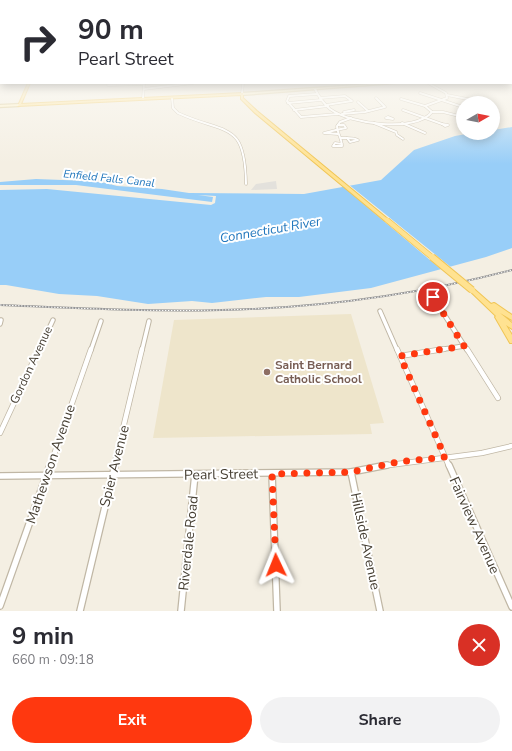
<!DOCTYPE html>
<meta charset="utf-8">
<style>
:root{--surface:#fff;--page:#f2f2f3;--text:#2b2b33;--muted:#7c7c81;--accent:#ff380f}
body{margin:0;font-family:"Nunito Sans",sans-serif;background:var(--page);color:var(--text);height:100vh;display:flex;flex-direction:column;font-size:15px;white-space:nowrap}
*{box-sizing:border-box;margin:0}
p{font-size:13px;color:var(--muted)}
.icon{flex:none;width:22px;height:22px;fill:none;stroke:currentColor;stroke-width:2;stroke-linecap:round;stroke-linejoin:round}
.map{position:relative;height:611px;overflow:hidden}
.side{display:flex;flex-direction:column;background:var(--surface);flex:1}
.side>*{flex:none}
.banner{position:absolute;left:0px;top:0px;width:512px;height:84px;box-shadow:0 2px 10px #0003;background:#fff;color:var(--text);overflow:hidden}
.needle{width:26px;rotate:81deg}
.tools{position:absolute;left:456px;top:96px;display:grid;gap:8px}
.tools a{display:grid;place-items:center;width:44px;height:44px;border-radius:50%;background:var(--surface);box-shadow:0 2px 10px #0003;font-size:20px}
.pin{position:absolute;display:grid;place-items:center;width:34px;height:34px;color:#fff;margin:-17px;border:2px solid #fff;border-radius:50%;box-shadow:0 1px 4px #0007}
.me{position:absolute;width:44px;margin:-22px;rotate:358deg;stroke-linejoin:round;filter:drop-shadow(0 0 3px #0008)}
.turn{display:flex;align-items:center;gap:14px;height:84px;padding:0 12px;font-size:18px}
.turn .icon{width:52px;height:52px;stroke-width:2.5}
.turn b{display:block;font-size:28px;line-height:34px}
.round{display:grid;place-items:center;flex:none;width:42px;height:42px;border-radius:21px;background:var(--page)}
.headline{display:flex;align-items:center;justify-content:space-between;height:68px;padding:0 12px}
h1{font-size:24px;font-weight:700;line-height:30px}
.button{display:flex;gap:8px;margin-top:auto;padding:8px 12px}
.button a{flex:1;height:46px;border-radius:24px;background:var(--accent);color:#fff;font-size:16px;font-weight:700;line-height:46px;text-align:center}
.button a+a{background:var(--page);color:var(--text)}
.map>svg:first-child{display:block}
.education{fill:#eee5cb}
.parking{fill:#e3e1dc}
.water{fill:#98cef8}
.pier{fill:#f4efe3}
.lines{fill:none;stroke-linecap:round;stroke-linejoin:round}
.minor-far3-casing{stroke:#c0b7a5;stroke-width:3}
.minor-far2-casing{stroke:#c0b7a5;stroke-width:5.5}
.minor-far1-casing{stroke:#c0b7a5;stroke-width:6}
.minor-casing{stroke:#c0b7a5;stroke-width:8}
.secondary-casing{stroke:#d8c68d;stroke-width:2.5}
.primary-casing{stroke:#f0c555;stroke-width:2}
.minor-far3{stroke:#fff;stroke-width:2}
.minor-far2{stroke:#fff;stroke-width:3.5}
.minor-far1{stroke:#fff;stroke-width:4.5}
.minor{stroke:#fff;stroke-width:5.5}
.secondary{fill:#fff2c2;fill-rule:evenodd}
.primary{fill:#ffe291;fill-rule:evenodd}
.rail-casing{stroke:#949494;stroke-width:2}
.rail{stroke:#fff;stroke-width:1;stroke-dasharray:1.5;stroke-linecap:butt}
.primary-bridge-far1-casing{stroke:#f0c555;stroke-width:6;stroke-linecap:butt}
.primary-bridge-casing{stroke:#f0c555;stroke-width:8;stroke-linecap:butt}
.primary-bridge-far1{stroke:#ffe291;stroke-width:4.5}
.primary-bridge{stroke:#ffe291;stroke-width:6}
.route{stroke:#ff380f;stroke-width:7;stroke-dasharray:0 12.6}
.education-dot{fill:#8d6e63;stroke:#fff;stroke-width:1.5}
.labels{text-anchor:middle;stroke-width:4;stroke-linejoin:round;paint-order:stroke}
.far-water-label{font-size:11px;font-style:italic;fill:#2177bd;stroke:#fff}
.street-label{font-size:12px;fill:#463f33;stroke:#fff}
.education-label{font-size:12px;font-weight:bold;fill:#785e54;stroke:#fff;text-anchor:start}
.water-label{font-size:13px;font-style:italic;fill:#2177bd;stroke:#fff}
.near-street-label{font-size:14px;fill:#463f33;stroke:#fff}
</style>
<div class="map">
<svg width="512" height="611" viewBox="0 0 512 611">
<rect width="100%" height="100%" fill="#f4efe3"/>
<polygon class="education" points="351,314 384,423 370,424 372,434 153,438 174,320"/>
<polygon class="parking" points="276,181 277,189 251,190 256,184"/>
<polygon class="water" points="512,127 512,248 486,257 371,288 299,297 266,297 212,303 192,301 148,304 97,296 59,294 6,285 0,285 0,190 47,189 211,205 215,203 216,196 198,195 213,197 212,202 76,185 0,185 0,182 36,179 89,181 106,183 117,186 162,189 189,193 304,194 381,180 414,150 455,136 472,133 493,133 493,130"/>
<polygon class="pier" points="348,184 452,268 443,271 341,185"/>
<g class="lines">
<g class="minor-far3-casing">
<g id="minor-far3">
<polyline points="108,85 144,84"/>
<polyline points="144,89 193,83"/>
<path d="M315 89C319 97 323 103 330 109 350 124 415 133 432 112L425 106 447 98 446 93 428 83"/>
<polyline points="420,93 463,107"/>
<polyline points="242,94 243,83"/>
<polyline points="317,94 289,96 287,101 301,117 338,114"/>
<polyline points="447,95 488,103"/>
<path d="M172 98 173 108 178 113C226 135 245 120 246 184"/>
<polyline points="320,98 345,96 352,101 326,105"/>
<polyline points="143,99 144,83"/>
<polyline points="401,99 425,106"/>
<polyline points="358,102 368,111"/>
<polyline points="288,103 321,100"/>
<polyline points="294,110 328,106"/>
<polyline points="403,110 442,124"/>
<polyline points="344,112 354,110"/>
<polyline points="432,112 443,112 463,117"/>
<polyline points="342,114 365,112 385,107 376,98"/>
<polygon points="388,117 393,119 386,118"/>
<polyline points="374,123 396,132 397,135 403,139"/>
<polyline points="402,123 425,133"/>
<polygon points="442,124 448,125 445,126"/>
<polyline points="336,130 324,133 338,134"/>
<polyline points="336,130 346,128 344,125 338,125"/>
<path d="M341 138C347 138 353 137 358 140L350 142 347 138"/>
<path d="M342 144 335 143 333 146H342C342 139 337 133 337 126L340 122 351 118"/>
</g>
</g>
<g class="minor-far2-casing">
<g id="minor-far2">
<polyline points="433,297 467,350"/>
<polyline points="380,311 397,350"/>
<polyline points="0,324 1,320"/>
<polyline points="39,350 53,320"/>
<polyline points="91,350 101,321"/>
<polyline points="142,350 149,321"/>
<polyline points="438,350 464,346"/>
</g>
</g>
<g class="minor-far1-casing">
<g id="minor-far1">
<polyline points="397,349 449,466"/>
<polyline points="467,349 498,398"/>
<polyline points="400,356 444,349"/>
<polyline points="0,433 39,349"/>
<polyline points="50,466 91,349"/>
<polyline points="114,466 142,349"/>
<polyline points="382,466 482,453 512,446"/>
</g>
</g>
<g class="minor-casing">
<g id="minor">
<polyline points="449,465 512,607"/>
<polyline points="351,472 380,611"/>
<polyline points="272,474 277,611"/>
<polyline points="0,476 351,472 387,465"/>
<polyline points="0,606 50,465"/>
<polyline points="80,611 115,465"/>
<polyline points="181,611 195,474"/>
</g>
</g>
<g class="secondary-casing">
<g id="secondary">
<polygon points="384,83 395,83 242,95 241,94 242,93"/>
<polygon points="20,104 19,106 0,107 0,105"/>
</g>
</g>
<g class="primary-casing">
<g id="primary">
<polygon points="28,83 30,83 21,104 243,93 243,98 257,111 389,220 389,221 385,221 255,113 241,99 241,95 18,106"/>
<polygon points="472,288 474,289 491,304 494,303 496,304 512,315 512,320 500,313 512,323 512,329 506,325 512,335 512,343 510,343 495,317 496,316 470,291 469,290"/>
</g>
</g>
<use href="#minor-far3" class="minor-far3"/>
<use href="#minor-far2" class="minor-far2"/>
<use href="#minor-far1" class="minor-far1"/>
<use href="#minor" class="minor"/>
<use href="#secondary" class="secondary"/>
<use href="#primary" class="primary"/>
<g class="rail-casing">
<path id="rail" d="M0 305C74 308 147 312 221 310 320 308 416 295 512 270"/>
</g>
<use href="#rail" class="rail"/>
<g class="primary-bridge-far1-casing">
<polyline id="primary-bridge-far1" points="387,220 433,258"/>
</g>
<g class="primary-bridge-casing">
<polyline id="primary-bridge" points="432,257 472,290"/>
</g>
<use href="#primary-bridge-far1" class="primary-bridge-far1"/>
<use href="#primary-bridge" class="primary-bridge"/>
</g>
<linearGradient id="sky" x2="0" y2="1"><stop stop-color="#88beee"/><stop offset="0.48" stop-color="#faf8f2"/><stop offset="1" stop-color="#faf8f2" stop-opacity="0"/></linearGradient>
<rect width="512" height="164" fill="url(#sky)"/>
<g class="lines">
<polyline class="route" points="276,565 272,474 351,472 398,462 445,457 400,356 464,346 433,297"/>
</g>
<circle class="education-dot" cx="267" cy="372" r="4"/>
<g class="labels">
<g class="far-water-label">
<text transform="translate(109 178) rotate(6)" y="4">Enfield Falls Canal</text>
</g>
<g class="street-label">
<text transform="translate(31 365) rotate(-65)" y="4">Gordon Avenue</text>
</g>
<g class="education-label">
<text x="275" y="369">Saint Bernard<tspan x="275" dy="14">Catholic School</tspan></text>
</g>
<g class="water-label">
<text transform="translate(270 229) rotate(-10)" y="5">Connecticut River</text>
</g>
<g class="near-street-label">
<text transform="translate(50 464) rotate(-71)" y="5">Mathewson Avenue</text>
<text transform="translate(114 466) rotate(-76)" y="5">Spier Avenue</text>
<text transform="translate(221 474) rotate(-1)" y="5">Pearl Street</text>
<text transform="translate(475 525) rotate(66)" y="5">Fairview Avenue</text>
<text transform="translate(366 541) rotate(78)" y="5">Hillside Avenue</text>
<text transform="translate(188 543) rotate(-84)" y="5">Riverdale Road</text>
</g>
</g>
</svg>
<div class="tools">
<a><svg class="needle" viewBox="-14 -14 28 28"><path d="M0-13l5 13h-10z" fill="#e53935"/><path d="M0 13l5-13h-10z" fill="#7c7c81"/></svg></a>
</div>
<div class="pin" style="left:433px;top:297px;background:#d93025"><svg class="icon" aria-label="arrive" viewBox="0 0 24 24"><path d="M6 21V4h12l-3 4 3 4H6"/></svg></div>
<svg class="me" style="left:276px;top:565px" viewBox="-20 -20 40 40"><path d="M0-17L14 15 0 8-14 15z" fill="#ff380f" stroke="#fff" stroke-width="4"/></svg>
<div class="banner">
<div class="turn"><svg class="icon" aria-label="right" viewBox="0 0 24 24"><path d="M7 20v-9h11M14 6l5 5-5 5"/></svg><div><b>90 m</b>Pearl Street</div></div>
</div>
</div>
<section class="side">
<div class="headline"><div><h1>9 min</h1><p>660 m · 09:18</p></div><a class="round" style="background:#d93025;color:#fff"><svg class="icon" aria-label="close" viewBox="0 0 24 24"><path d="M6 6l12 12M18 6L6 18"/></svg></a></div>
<div class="button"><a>Exit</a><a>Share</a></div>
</section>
